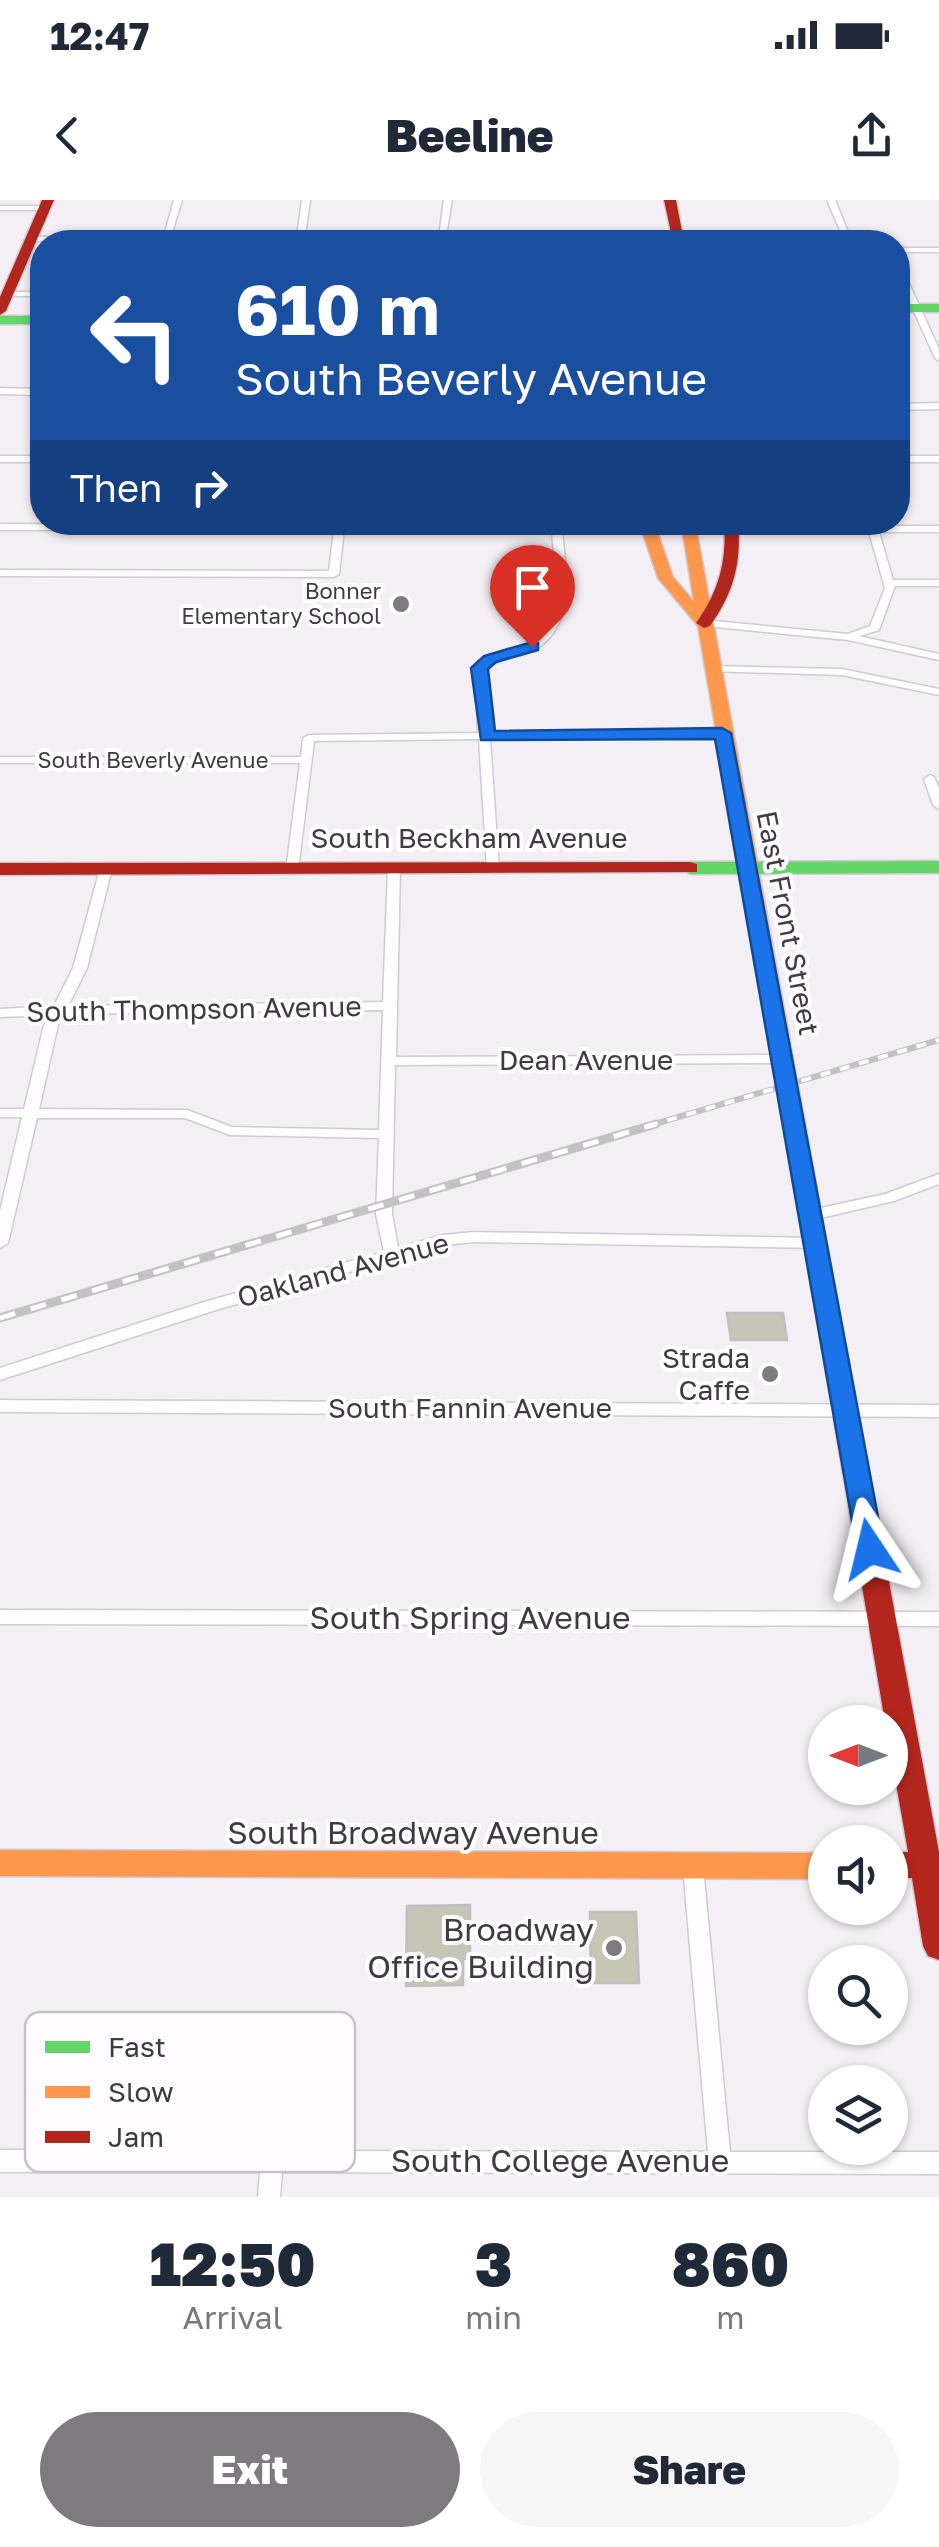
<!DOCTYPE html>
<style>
:root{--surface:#fff;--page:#f6f6f7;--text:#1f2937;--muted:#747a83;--accent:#7e7b7f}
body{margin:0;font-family:"Golos Text",sans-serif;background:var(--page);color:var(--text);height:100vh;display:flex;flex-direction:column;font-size:38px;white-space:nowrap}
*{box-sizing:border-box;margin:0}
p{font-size:32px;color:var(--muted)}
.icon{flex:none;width:55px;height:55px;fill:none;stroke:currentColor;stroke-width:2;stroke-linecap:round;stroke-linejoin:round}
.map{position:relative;height:1997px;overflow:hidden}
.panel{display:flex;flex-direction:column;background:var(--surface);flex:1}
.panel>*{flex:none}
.guide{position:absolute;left:30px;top:30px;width:880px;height:305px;border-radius:40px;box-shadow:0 2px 8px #0004;background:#1a4fa0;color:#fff;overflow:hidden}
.needle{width:65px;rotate:270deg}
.tools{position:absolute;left:808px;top:1505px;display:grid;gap:20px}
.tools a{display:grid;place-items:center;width:100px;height:100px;border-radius:50%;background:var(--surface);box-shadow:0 2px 8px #0004;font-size:50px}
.pin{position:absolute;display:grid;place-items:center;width:85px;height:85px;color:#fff;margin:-102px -42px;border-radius:50% 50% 50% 0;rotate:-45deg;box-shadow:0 0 10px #0007}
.pin .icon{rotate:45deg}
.me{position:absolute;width:110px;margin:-55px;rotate:350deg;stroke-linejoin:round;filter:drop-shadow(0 0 8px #0008)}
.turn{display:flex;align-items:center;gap:35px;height:210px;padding:0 40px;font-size:45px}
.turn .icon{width:130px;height:130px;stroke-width:2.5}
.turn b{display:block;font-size:70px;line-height:85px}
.then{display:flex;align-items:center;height:95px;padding:0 40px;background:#0003;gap:20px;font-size:38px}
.eta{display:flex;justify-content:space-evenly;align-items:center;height:170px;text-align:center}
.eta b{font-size:60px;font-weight:800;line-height:70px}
.cta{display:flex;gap:20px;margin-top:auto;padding:20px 40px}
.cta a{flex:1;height:115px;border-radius:60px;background:var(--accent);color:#fff;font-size:40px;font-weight:800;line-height:115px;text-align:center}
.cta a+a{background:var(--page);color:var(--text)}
.status{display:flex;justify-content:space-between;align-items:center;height:70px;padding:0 50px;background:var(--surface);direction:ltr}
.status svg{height:28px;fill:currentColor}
header{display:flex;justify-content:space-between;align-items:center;height:130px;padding:0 40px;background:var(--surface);font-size:45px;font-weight:800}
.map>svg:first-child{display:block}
.building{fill:#c7c5b6;stroke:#c0bebf;stroke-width:2.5}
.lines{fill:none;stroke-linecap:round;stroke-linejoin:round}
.street-casing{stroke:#cfcbd0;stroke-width:3}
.fast-casing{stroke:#cfcbd0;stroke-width:3}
.slow-casing{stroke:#cfcbd0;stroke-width:3}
.jam-casing{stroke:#cfcbd0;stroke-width:3}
.street{fill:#fdfdfe;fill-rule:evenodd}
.fast{fill:#63d668;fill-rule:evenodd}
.slow{fill:#ff974d;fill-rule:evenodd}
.jam{fill:#b3261e;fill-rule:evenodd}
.rail-far1-casing{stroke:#c3c2c3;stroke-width:6}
.rail-casing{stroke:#c3c2c3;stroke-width:9}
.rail-far1{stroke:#fefcff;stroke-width:4;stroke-dasharray:10;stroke-linecap:butt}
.rail{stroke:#fefcff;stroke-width:5;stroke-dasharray:16;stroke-linecap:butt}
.street-bridge-casing{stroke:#cfcbd0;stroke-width:11;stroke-linecap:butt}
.street-bridge{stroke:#fdfdfe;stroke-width:10}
.route{fill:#1a73e8;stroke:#114b97;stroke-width:2.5}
.poi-dot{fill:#7e7b7f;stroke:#fefcff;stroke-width:4}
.labels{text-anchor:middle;stroke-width:8;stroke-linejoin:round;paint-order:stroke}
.far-poi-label{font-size:22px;fill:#3f3c40;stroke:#fefcff;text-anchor:end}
.far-street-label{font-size:22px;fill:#3f3c40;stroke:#fefcff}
.street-label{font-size:28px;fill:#3f3c40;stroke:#fefcff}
.poi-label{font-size:28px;fill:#3f3c40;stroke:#fefcff;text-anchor:end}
.near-street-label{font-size:32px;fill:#3f3c40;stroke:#fefcff}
.near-poi-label{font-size:32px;fill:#3f3c40;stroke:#fefcff;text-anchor:end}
.key{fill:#fefcff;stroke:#c5c2c6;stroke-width:2.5}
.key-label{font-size:28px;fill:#3f3c40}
</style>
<div class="status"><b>12:47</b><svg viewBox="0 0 49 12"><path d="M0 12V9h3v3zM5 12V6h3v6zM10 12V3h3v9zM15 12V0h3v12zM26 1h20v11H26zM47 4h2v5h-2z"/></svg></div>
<header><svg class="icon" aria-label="back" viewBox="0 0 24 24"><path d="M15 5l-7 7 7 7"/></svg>Beeline<svg class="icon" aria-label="share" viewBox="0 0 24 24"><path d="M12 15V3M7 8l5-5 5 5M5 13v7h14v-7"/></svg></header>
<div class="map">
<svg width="939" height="1997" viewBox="0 0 939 1997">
<rect width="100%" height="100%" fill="#f4eff5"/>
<g class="building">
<polygon points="727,1113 783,1113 787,1140 731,1140"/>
<polygon points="470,1705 470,1758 463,1759 463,1785 406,1786 407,1706"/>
<polygon points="590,1712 636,1712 639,1783 591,1783"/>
</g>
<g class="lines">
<g class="street-casing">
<g id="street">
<polygon points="174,0 182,0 171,36 297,36 302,0 310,0 305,36 439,36 444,0 452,0 445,42 439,42 438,40 32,41 28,39 32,37 164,36"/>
<polygon points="827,0 835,0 852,42 845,42"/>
<polygon points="0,6 45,6 49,8 45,10 0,10"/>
<rect x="898" y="48" width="41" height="4"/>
<polygon points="898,66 902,68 939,149 939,161 935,158 898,76"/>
<polygon points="8,92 42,92 42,96 5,96 5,92"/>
<polygon points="0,188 42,189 42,195 0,194"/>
<polygon points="939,203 939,209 898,210 898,204"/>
<rect x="0" y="256" width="42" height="6"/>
<rect x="898" y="256" width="41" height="6"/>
<path d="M335 322H345V325L664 326V330L661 331H562C566 373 577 430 530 452 515 459 499 458 486 469L490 532 722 530 728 533 722 536 490 539 499 669 493 673 487 669 479 539 314 541 298 670 292 674 286 670 300 563H0V557H301L303 538 309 535 478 533 475 468C487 454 501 455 517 450 567 433 555 372 552 331L344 330 339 374 334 377 0 376V370L329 371 334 330H0V324L335 325Z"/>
<polygon points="866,322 876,322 877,326 939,326 939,332 879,332 893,380 939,380 939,386 895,386 879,430 859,436 939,454 939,460 848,440 704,426 699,423 704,420 848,434 870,426 885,388 869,332 718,331 713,328 718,325 867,326"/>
<polygon points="712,466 842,469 939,489 939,495 842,475 708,471 707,469"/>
<polygon points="930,575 934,577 939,588 939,609 933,605 924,579"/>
<path d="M106 665 112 669 87 768 68 806 383 802 388 669 394 665 400 669 396 857 784 855 791 859 784 863 395 865 392 1014 398 1048 443 1035 474 1032 817 1038 825 1043 817 1048 474 1042 444 1045 216 1110 0 1180V1168L204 1102 384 1052 376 1014 379 938 230 935 185 918H37L8 1043 0 1048V1011L22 917H0V909H24L44 825 50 815 0 817V809L54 806 73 768 100 669ZM383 810 379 930 232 927 187 910 39 909 58 825 63 814Z"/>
<polygon points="939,974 939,984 894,1001 812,1020 804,1015 812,1010 885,994"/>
<polygon points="0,1200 939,1205 939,1217 0,1212"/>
<polygon points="0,1410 939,1412 939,1426 0,1424"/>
<polygon points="693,1659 700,1661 703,1667 730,1952 939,1952 939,1974 282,1972 280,1997 258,1997 260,1972 0,1972 0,1950 708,1952 683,1667 686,1661"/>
</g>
</g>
<g class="fast-casing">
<g id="fast">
<rect x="898" y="104" width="41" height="8"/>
<rect x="0" y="116" width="42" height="8"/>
<polygon points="939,661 939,673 690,674 681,668 690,662"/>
</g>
</g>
<g class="slow-casing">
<g id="slow">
<polygon points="639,322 654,322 673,377 694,402 681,322 695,322 846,1149 843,1155 825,1155 822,1149 698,426 658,378"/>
<polygon points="0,1650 825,1653 825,1679 0,1676"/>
</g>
</g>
<g class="jam-casing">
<g id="jam">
<polygon points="42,0 54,0 6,111 0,115 0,97"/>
<polygon points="664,0 676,0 684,42 673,42"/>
<path d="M724 322H738C742 363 733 394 710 426L704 428 696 423C719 391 727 361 724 322Z"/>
<polygon points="690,662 697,664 697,672 0,675 0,663"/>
<polygon points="834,1141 843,1143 846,1149 939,1652 939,1760 928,1756 923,1746 912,1678 890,1678 890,1652 908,1652 890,1549 890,1522 885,1522 822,1149 825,1143"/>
</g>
</g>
<use href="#street" class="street"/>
<use href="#fast" class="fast"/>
<use href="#slow" class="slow"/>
<use href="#jam" class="jam"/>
<g class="rail-far1-casing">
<polyline id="rail-far1" points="648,926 939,840"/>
</g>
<g class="rail-casing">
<polyline id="rail" points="0,1118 656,924"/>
</g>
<use href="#rail-far1" class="rail-far1"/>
<use href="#rail" class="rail"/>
<g class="street-bridge-casing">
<polyline id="street-bridge" points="661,328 716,328"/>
</g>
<use href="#street-bridge" class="street-bridge"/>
</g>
<polygon class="route" points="532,442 538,443 538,450 496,462 488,469 495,531 722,528 731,533 884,1349 880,1356 861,1356 857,1349 715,539 481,540 471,468 484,456"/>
<g class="poi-dot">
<circle cx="401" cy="404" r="10"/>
<circle cx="770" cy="1174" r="10"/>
<circle cx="614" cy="1748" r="10"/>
</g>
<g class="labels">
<g class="far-poi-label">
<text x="381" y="399">Bonner<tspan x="381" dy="25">Elementary School</tspan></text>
</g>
<g class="far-street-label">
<text x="153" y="568">South Beverly Avenue</text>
</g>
<g class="street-label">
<text x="469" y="648">South Beckham Avenue</text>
<text transform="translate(788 723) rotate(79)" y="10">East Front Street</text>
<text transform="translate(194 809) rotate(-1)" y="10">South Thompson Avenue</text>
<text x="586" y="870">Dean Avenue</text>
<text transform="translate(343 1070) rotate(-15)" y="10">Oakland Avenue</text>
<text x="470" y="1218">South Fannin Avenue</text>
</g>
<g class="poi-label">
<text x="750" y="1168">Strada<tspan x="750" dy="32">Caffe</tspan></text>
</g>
<g class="near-street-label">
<text x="470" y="1429">South Spring Avenue</text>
<text x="413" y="1644">South Broadway Avenue</text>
<text x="560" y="1972">South College Avenue</text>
</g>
<g class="near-poi-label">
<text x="594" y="1741">Broadway<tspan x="594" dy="37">Office Building</tspan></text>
</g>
</g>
<rect x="25" y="1812" width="330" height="160" rx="15" class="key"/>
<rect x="45" y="1841" width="45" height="12" fill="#63d668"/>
<rect x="45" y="1886" width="45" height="12" fill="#ff974d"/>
<rect x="45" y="1931" width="45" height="12" fill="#b3261e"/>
<g class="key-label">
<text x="108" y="1857">Fast</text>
<text x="108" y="1902">Slow</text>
<text x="108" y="1947">Jam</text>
</g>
</svg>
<div class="tools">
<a><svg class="needle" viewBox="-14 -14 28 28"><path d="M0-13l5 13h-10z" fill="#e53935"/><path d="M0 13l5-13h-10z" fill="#747a83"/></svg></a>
<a><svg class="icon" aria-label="sound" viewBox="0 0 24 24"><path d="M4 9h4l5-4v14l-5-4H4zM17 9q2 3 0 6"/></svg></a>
<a><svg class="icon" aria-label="search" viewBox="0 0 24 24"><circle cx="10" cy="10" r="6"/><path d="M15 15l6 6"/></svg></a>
<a><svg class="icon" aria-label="layers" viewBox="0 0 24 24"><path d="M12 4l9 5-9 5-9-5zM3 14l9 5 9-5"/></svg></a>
</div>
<div class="pin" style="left:532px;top:447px;background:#d93025"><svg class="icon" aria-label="arrive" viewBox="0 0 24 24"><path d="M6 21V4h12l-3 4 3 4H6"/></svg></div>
<svg class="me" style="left:870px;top:1349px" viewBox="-20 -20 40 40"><path d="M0-17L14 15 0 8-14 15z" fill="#1a73e8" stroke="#fff" stroke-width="4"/></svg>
<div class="guide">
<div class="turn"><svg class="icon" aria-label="left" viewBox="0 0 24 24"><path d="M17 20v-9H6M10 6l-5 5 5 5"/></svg><div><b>610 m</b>South Beverly Avenue</div></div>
<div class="then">Then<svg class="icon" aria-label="right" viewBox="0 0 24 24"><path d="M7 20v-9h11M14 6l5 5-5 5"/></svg></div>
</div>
</div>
<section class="panel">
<div class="eta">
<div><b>12:50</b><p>Arrival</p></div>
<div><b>3</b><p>min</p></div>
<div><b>860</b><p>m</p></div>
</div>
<div class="cta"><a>Exit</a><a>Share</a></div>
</section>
